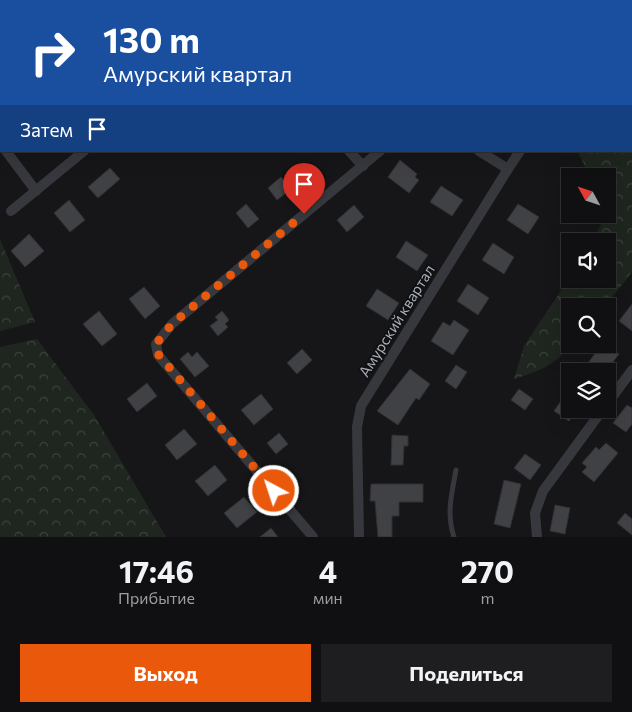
<!DOCTYPE html>
<html lang="ru">
<meta charset="utf-8">
<style>
:root{--surface:#101012;--page:#1e1e20;--text:#f1f3f6;--muted:#9c9d9f;--line:#303032;--accent:#ea580c}
body{margin:0;font-family:Commissioner,sans-serif;background:var(--page);color:var(--text);height:100vh;display:flex;flex-direction:column;font-size:19px;white-space:nowrap}
*{box-sizing:border-box;margin:0}
p{font-size:16px;color:var(--muted)}
.icon{flex:none;width:28px;height:28px;fill:none;stroke:currentColor;stroke-width:2;stroke-linecap:round;stroke-linejoin:round}
.map{position:relative;height:537px;overflow:hidden}
.panel{display:flex;flex-direction:column;background:var(--surface);flex:1}
.panel>*{flex:none}
.banner{position:absolute;left:0px;top:0px;width:632px;height:152px;box-shadow:0 5px 20px #0002,0 0 0 1px var(--line);background:#1a4fa0;color:#fff;overflow:hidden}
.needle{width:32px;rotate:310deg}
.fabs{position:absolute;left:561px;top:168px;display:grid;gap:10px}
.fabs a{display:grid;place-items:center;width:55px;height:55px;border-radius:0px;background:var(--surface);box-shadow:0 5px 20px #0002,0 0 0 1px var(--line);font-size:25px}
.pin{position:absolute;display:grid;place-items:center;width:42px;height:42px;color:#fff;margin:-51px -21px;border-radius:50% 50% 50% 0;rotate:-45deg;box-shadow:0 0 5px #0007}
.pin .icon{rotate:45deg}
.me{position:absolute;width:55px;margin:-28px;rotate:320deg;stroke-linejoin:round;filter:drop-shadow(0 0 4px #0008)}
.turn{display:flex;align-items:center;gap:18px;height:105px;padding:0 20px;font-size:22px}
.turn .icon{width:65px;height:65px;stroke-width:2.5}
.turn b{display:block;font-size:35px;line-height:42px}
.then{display:flex;align-items:center;height:48px;padding:0 20px;background:#0003;gap:10px;font-size:19px}
.eta{display:flex;justify-content:space-evenly;align-items:center;height:85px;text-align:center}
.eta b{font-size:30px;font-weight:700;line-height:35px}
.primary-button{display:flex;gap:10px;margin-top:auto;padding:10px 20px}
.primary-button a{flex:1;height:58px;border-radius:0px;background:var(--accent);color:#fff;font-size:20px;font-weight:700;line-height:58px;text-align:center}
.primary-button a+a{background:var(--page);color:var(--text)}
.map>svg:first-child{display:block}
.forest{fill:url(#forest-crowns)}
.building{fill:#404145;stroke:#303034}
.lines{fill:none;stroke-linecap:round;stroke-linejoin:round}
.service{stroke:#37383d;stroke-width:5}
.minor{stroke:#37383d;stroke-width:10}
.route{stroke:#ea580c;stroke-width:9;stroke-dasharray:0 16.2}
.labels{text-anchor:middle;stroke-width:4;stroke-linejoin:round;paint-order:stroke}
.street-label{font-size:15px;fill:#a8adb8;stroke:#111113}
</style>
<div class="map">
<svg width="632" height="537" viewBox="0 0 632 537">
<defs>
<pattern id="forest-crowns" width="20" height="18" patternUnits="userSpaceOnUse" patternTransform="scale(1.25)"><rect width="20" height="18" fill="#1e261f"/><path d="M2 6a3 3 0 1 1 6 0M12 15a3 3 0 1 1 6 0" fill="none" stroke="#3c433d"/></pattern>
</defs>
<rect width="100%" height="100%" fill="#161618"/>
<g class="forest">
<path d="M616 0H632V272L605 306H570V344H573C554 365 541 371 514 379L524 346 570 277V279H608V241H593L612 201 608 197V176H590L577 151H631V1Z"/>
<polygon points="0,239 35,322 0,331"/>
<polygon points="37,339 94,415 166,537 0,537 0,347"/>
</g>
<g class="building">
<polygon points="400,160 417,174 415,177 419,180 409,193 388,177"/>
<polygon points="110,168 120,179 98,198 88,187"/>
<polygon points="281,177 291,189 277,200 268,188"/>
<polygon points="441,186 463,200 452,216 430,202"/>
<polygon points="69,200 85,220 70,232 54,213"/>
<polygon points="246,204 259,219 248,228 236,213"/>
<polygon points="518,204 539,217 528,234 507,220"/>
<polygon points="354,205 364,217 347,232 337,220"/>
<polygon points="29,234 44,251 25,267 11,251"/>
<polygon points="406,241 428,255 417,271 396,257"/>
<polygon points="493,243 514,257 504,274 482,260"/>
<polygon points="468,284 489,298 478,315 457,301"/>
<polygon points="144,287 160,306 145,319 129,299"/>
<polygon points="377,289 399,303 388,320 366,306"/>
<polygon points="632,304 632,331 619,321"/>
<polygon points="99,311 117,334 102,346 83,324"/>
<polygon points="222,311 229,320 225,324 228,327 218,336 210,326 218,320 215,317"/>
<polygon points="454,320 469,330 453,355 431,341 443,322 450,326"/>
<polygon points="602,344 619,354 606,371 599,371 588,363"/>
<polygon points="302,349 312,360 297,374 287,363"/>
<polygon points="188,352 192,357 197,352 209,366 195,377 180,359"/>
<polygon points="456,365 467,372 456,389 445,381"/>
<polygon points="410,369 430,384 419,400 416,398 398,425 377,411"/>
<polygon points="147,383 157,396 137,412 127,399"/>
<polygon points="570,388 570,409 578,409 569,421 554,411"/>
<polygon points="519,389 533,399 525,410 511,400"/>
<polygon points="261,394 273,409 254,425 241,410"/>
<polygon points="627,405 632,408 632,424 626,432 613,423"/>
<polygon points="184,429 197,444 177,460 165,445"/>
<polygon points="279,433 288,444 276,454 267,443"/>
<polygon points="392,435 408,436 408,446 404,446 403,465 391,465"/>
<polygon points="606,443 618,453 594,482 582,472 587,467 582,463 596,447 599,450"/>
<polygon points="525,454 541,465 530,480 514,468"/>
<polygon points="215,465 227,480 208,496 195,481"/>
<polygon points="504,480 521,484 510,528 494,524"/>
<polygon points="371,484 423,484 423,502 399,502 399,516 392,516 392,537 378,537 375,501 370,501"/>
<polygon points="244,497 257,512 237,528 224,513"/>
<polygon points="555,505 570,508 565,534 550,531"/>
<polygon points="625,513 632,519 632,535 617,523"/>
<polygon points="271,528 278,537 260,537"/>
</g>
<g class="lines">
<path class="service" d="M454 537C446 514 452 492 456 470"/>
<g class="minor">
<polyline points="172,0 173,1"/>
<polyline points="285,0 285,1"/>
<polyline points="121,1 122,0"/>
<polyline points="584,1 584,0"/>
<polyline points="0,98 1,97"/>
<polyline points="0,143 1,145"/>
<polyline points="6,151 36,191"/>
<polyline points="349,151 363,166"/>
<polyline points="508,169 520,151"/>
<polyline points="11,211 84,151"/>
<polyline points="608,403 632,370"/>
<polyline points="313,537 158,355 156,344 172,324 380,151"/>
<polyline points="359,537 357,427 361,406 508,169 479,151"/>
<polyline points="537,537 535,513 543,491 603,409"/>
</g>
</g>
<g class="lines">
<polyline class="route" points="274,491 158,354 156,344 172,324 304,214"/>
</g>
<g class="labels">
<g class="street-label">
<text transform="translate(397 321) rotate(-58)" y="5">Амурский квартал</text>
</g>
</g>
</svg>
<div class="fabs">
<a><svg class="needle" viewBox="-14 -14 28 28"><path d="M0-13l5 13h-10z" fill="#e53935"/><path d="M0 13l5-13h-10z" fill="#9c9d9f"/></svg></a>
<a><svg class="icon" aria-label="sound" viewBox="0 0 24 24"><path d="M4 9h4l5-4v14l-5-4H4zM17 9q2 3 0 6"/></svg></a>
<a><svg class="icon" aria-label="search" viewBox="0 0 24 24"><circle cx="10" cy="10" r="6"/><path d="M15 15l6 6"/></svg></a>
<a><svg class="icon" aria-label="layers" viewBox="0 0 24 24"><path d="M12 4l9 5-9 5-9-5zM3 14l9 5 9-5"/></svg></a>
</div>
<div class="pin" style="left:304px;top:214px;background:#d93025"><svg class="icon" aria-label="arrive" viewBox="0 0 24 24"><path d="M6 21V4h12l-3 4 3 4H6"/></svg></div>
<svg class="me" style="left:274px;top:491px" viewBox="-20 -20 40 40"><circle r="17" fill="#ea580c" stroke="#fff" stroke-width="3"/><path d="M0-11L8 9 0 5-8 9z" fill="#fff"/></svg>
<div class="banner">
<div class="turn"><svg class="icon" aria-label="right" viewBox="0 0 24 24"><path d="M7 20v-9h11M14 6l5 5-5 5"/></svg><div><b>130 m</b>Амурский квартал</div></div>
<div class="then">Затем<svg class="icon" aria-label="arrive" viewBox="0 0 24 24"><path d="M6 21V4h12l-3 4 3 4H6"/></svg></div>
</div>
</div>
<section class="panel">
<div class="eta">
<div><b>17:46</b><p>Прибытие</p></div>
<div><b>4</b><p>мин</p></div>
<div><b>270</b><p>m</p></div>
</div>
<div class="primary-button"><a>Выход</a><a>Поделиться</a></div>
</section>
